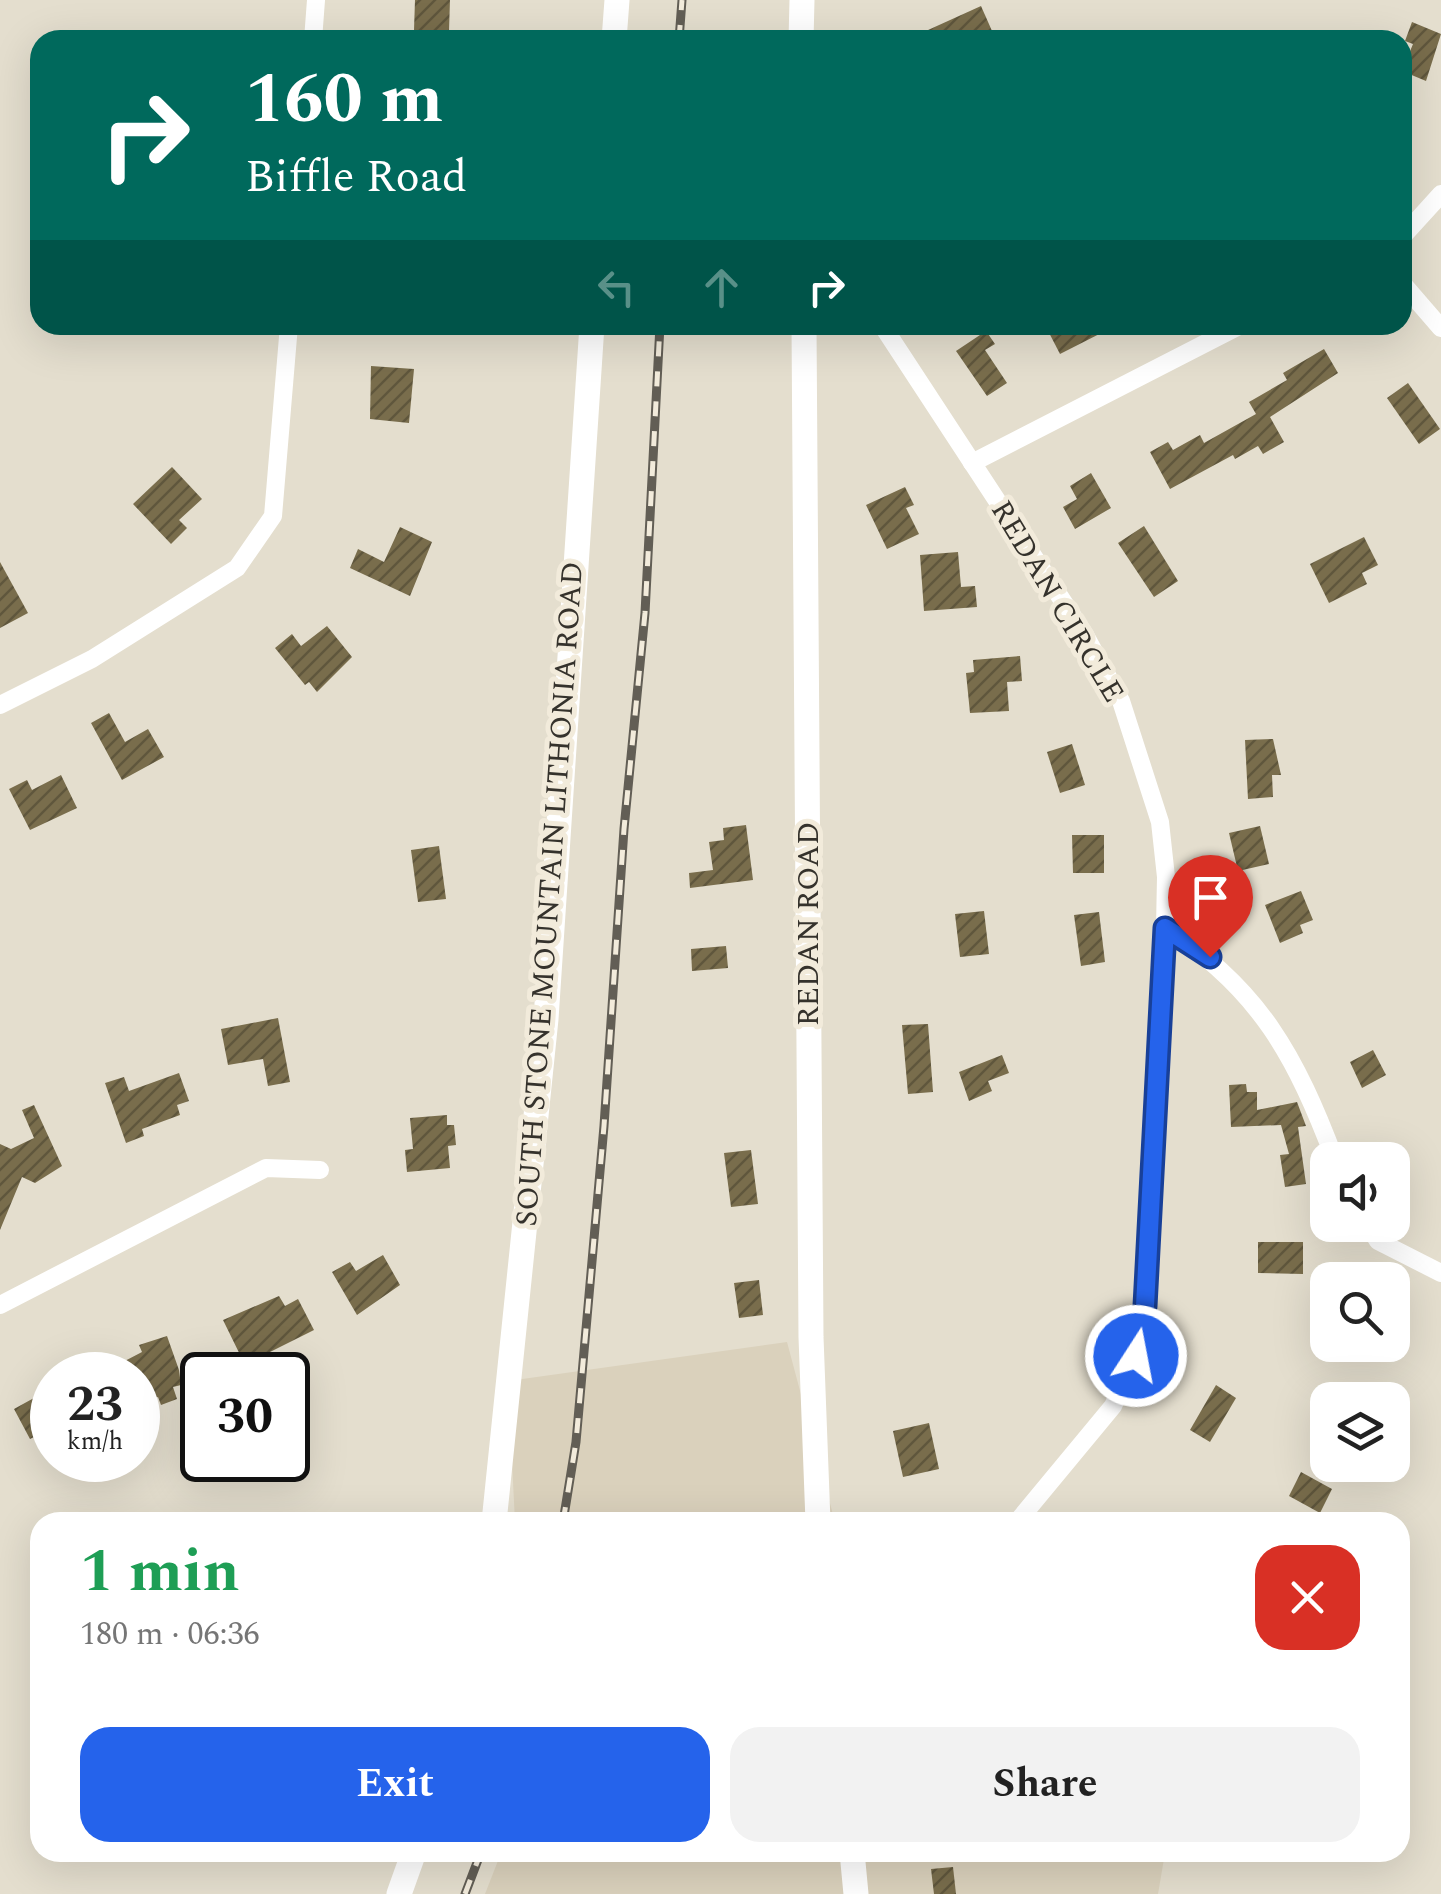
<!DOCTYPE html>
<meta charset="utf-8">
<style>
:root{--surface:#fff;--page:#f2f2f2;--text:#222;--muted:#767676;--accent:#2563eb}
body{margin:0;font-family:Spectral,serif;background:var(--page);color:var(--text);height:100vh;display:flex;flex-direction:column;font-size:38px;white-space:nowrap}
*{box-sizing:border-box;margin:0}
p{font-size:32px;color:var(--muted)}
.icon{flex:none;width:55px;height:55px;fill:none;stroke:currentColor;stroke-width:2;stroke-linecap:round;stroke-linejoin:round}
.map{position:relative;flex:1;overflow:hidden}
.side{position:absolute;left:30px;top:1512px;width:1380px;height:350px;display:flex;flex-direction:column;background:var(--surface);border-radius:30px;box-shadow:0 10px 40px #0002}
.side>*{flex:none}
.banner{position:absolute;left:30px;top:30px;width:1382px;height:305px;border-radius:30px;box-shadow:0 10px 40px #0002;background:#00695c;color:#fff;overflow:hidden}
.fabs{position:absolute;left:1310px;top:1142px;display:grid;gap:20px}
.fabs a{display:grid;place-items:center;width:100px;height:100px;border-radius:20px;background:var(--surface);box-shadow:0 10px 40px #0002;font-size:50px}
.speed{position:absolute;left:30px;top:1352px;display:flex;gap:20px;font-size:50px;font-weight:700;text-align:center}
.speed>*{display:grid;place-content:center;width:130px;height:130px;border-radius:50%;background:var(--surface);box-shadow:0 10px 40px #0002;line-height:1}
.speed small{font-size:25px;font-weight:400}
.speed .limit{border:5px solid #111;border-radius:15px;background:#fff;color:#111}
.pin{position:absolute;display:grid;place-items:center;width:85px;height:85px;color:#fff;margin:-102px -42px;border-radius:50% 50% 50% 0;rotate:-45deg;box-shadow:0 0 10px #0007}
.pin .icon{rotate:45deg}
.me{position:absolute;width:110px;margin:-55px;rotate:11deg;stroke-linejoin:round;filter:drop-shadow(0 0 8px #0008)}
.turn{display:flex;align-items:center;gap:35px;height:210px;padding:0 50px;font-size:45px}
.turn .icon{width:130px;height:130px;stroke-width:2.5}
.turn b{display:block;font-size:70px;line-height:85px}
.lanes{display:flex;align-items:center;height:95px;padding:0 50px;background:#0003;justify-content:center;gap:50px;direction:ltr}
.lanes .off{opacity:.35}
.round{display:grid;place-items:center;flex:none;width:105px;height:105px;border-radius:30px;background:var(--page)}
.overview{display:flex;align-items:center;justify-content:space-between;height:170px;padding:0 50px}
h1{font-size:60px;font-weight:700;line-height:75px;color:#1e9e55}
.cta{display:flex;gap:20px;margin-top:auto;padding:20px 50px}
.cta a{flex:1;height:115px;border-radius:30px;background:var(--accent);color:#fff;font-size:40px;font-weight:700;line-height:115px;text-align:center}
.cta a+a{background:var(--page);color:var(--text)}
.map>svg:first-child{display:block}
.commercial{fill:#dad1bc}
.building{fill:url(#building-hatch)}
.lines{fill:none;stroke-linecap:round;stroke-linejoin:round}
.minor{stroke:#fff;stroke-width:18}
.secondary{stroke:#fff;stroke-width:25}
.rail-casing{stroke:#625e55;stroke-width:9}
.rail{stroke:#f2ebdb;stroke-width:5;stroke-dasharray:15;stroke-linecap:butt}
.route-casing{stroke:#184099;stroke-width:25}
.route{stroke:#2563eb;stroke-width:18}
.labels{text-anchor:middle;stroke-width:10;stroke-linejoin:round;paint-order:stroke}
.street-label{font-size:30px;fill:#35322c;stroke:#f2ebdb}
</style>
<div class="map">
<svg width="1441" height="1894" viewBox="0 0 1441 1894">
<defs>
<pattern id="building-hatch" width="6" height="6" patternUnits="userSpaceOnUse" patternTransform="scale(2.5)"><rect width="6" height="6" fill="#796d4c"/><path d="M-1 1l2-2M0 6l6-6M5 7l2-2" fill="none" stroke="#5f563c"/></pattern>
</defs>
<rect width="100%" height="100%" fill="#e4dece"/>
<g class="commercial">
<polygon points="787,1342 835,1522 515,1522 508,1381"/>
<polygon points="501,1853 1165,1853 1158,1894 485,1894"/>
</g>
<g class="building">
<polygon points="415,0 450,0 449,31 414,30"/>
<polygon points="981,6 996,40 906,40"/>
<polygon points="1412,22 1441,34 1426,81 1402,71 1413,44 1405,41"/>
<polygon points="1045,325 1117,325 1060,354"/>
<polygon points="986,331 995,344 985,350 1007,383 987,396 956,351"/>
<polygon points="1324,349 1338,373 1270,417 1284,442 1263,454 1258,446 1235,459 1233,455 1170,489 1150,452 1168,442 1173,450 1200,435 1204,443 1256,414 1249,402 1287,380 1283,373"/>
<polygon points="371,366 414,369 409,423 370,419"/>
<polygon points="1408,383 1440,429 1419,444 1387,398"/>
<polygon points="172,467 202,499 179,520 187,528 171,544 133,504"/>
<polygon points="1091,473 1111,508 1075,529 1063,507 1077,499 1070,486"/>
<polygon points="905,487 914,505 906,508 919,534 887,549 866,505"/>
<polygon points="1144,526 1178,581 1154,597 1118,543"/>
<polygon points="400,527 432,542 410,596 350,568 358,549 384,562"/>
<polygon points="1364,537 1378,565 1362,573 1367,584 1329,603 1310,564"/>
<polygon points="958,552 961,587 975,586 977,607 924,611 920,555"/>
<polygon points="0,562 28,613 0,628"/>
<polygon points="327,626 352,657 317,692 309,682 305,685 275,648 292,634 301,646"/>
<polygon points="1020,656 1022,681 1007,682 1009,711 970,713 966,673 974,672 973,660"/>
<polygon points="109,713 125,742 148,729 164,757 122,780 91,723"/>
<polygon points="1273,739 1281,775 1272,775 1273,797 1248,799 1245,740"/>
<polygon points="1072,744 1085,785 1060,793 1047,752"/>
<polygon points="61,775 77,808 30,830 9,789 27,780 32,790"/>
<polygon points="746,825 753,880 690,888 689,873 713,870 709,842 724,840 723,828"/>
<polygon points="1260,826 1269,864 1238,871 1229,833"/>
<polygon points="1072,835 1104,835 1104,873 1073,873"/>
<polygon points="439,846 446,899 418,902 411,850"/>
<polygon points="1301,891 1313,920 1300,925 1303,933 1280,943 1265,905"/>
<polygon points="984,911 989,954 960,957 955,914"/>
<polygon points="1099,912 1105,962 1081,966 1074,915"/>
<polygon points="726,946 728,968 692,971 691,949"/>
<polygon points="278,1018 290,1082 268,1086 263,1059 228,1065 221,1029"/>
<polygon points="928,1024 933,1092 908,1094 902,1025"/>
<polygon points="1373,1050 1386,1075 1362,1088 1350,1062"/>
<polygon points="1002,1055 1009,1073 988,1081 992,1091 969,1101 959,1072"/>
<polygon points="179,1073 189,1101 177,1105 180,1115 142,1129 144,1136 126,1143 105,1083 124,1077 129,1091"/>
<polygon points="1246,1084 1247,1092 1257,1092 1257,1110 1297,1102 1306,1126 1298,1127 1306,1184 1285,1187 1280,1155 1289,1154 1281,1125 1231,1127 1229,1085"/>
<polygon points="34,1105 62,1166 35,1183 22,1177 0,1230 0,1144 11,1149 34,1138 22,1110"/>
<polygon points="447,1115 447,1125 454,1125 456,1145 448,1146 450,1168 407,1172 405,1150 413,1149 410,1118"/>
<polygon points="751,1150 758,1204 731,1207 724,1153"/>
<polygon points="1258,1242 1303,1242 1303,1274 1258,1273"/>
<polygon points="383,1255 400,1285 357,1315 332,1272 350,1262 356,1271"/>
<polygon points="759,1280 763,1315 739,1318 734,1283"/>
<polygon points="279,1296 285,1306 298,1299 314,1330 270,1352 273,1358 248,1371 223,1320"/>
<polygon points="167,1336 179,1370 181,1385 173,1387 177,1399 161,1405 158,1397 138,1404 138,1375 98,1375 142,1352 139,1345"/>
<polygon points="1216,1385 1236,1398 1210,1442 1190,1430"/>
<polygon points="52,1388 52,1458 40,1434 30,1439 14,1409"/>
<polygon points="929,1423 939,1469 903,1477 893,1431"/>
<polygon points="1301,1472 1332,1489 1320,1513 1289,1496"/>
<polygon points="953,1867 956,1894 934,1894 931,1869"/>
</g>
<g class="lines">
<g class="minor">
<polyline points="313,40 316,0"/>
<polyline points="1402,237 1441,194"/>
<polyline points="1402,283 1441,328"/>
<polyline points="882,325 1085,635 1121,701 1160,822 1166,877 1165,928 1145,1306 1136,1355 1113,1406 1017,1522"/>
<polyline points="972,463 1241,325"/>
<polyline points="0,705 92,659 237,568 273,516 289,325"/>
<path d="M1165 928C1260 989 1296 1057 1335 1160"/>
<polyline points="1368,1225 1378,1241 1441,1273"/>
<polyline points="0,1305 266,1168 320,1170"/>
</g>
<g class="secondary">
<polyline points="614,40 617,0"/>
<polyline points="801,40 802,0"/>
<polyline points="804,325 811,1337 818,1522"/>
<polyline points="494,1522 546,1019 592,325"/>
<polyline points="852,1852 856,1894"/>
<polyline points="399,1894 414,1852"/>
</g>
<g class="rail-casing">
<g id="rail">
<polyline points="679,40 682,0"/>
<polyline points="563,1522 576,1442 604,1126 624,829 645,613 660,325"/>
<polyline points="465,1894 481,1852"/>
</g>
</g>
<use href="#rail" class="rail"/>
</g>
<g class="lines">
<g class="route-casing">
<polyline id="route" points="1136,1356 1145,1306 1165,928 1210,957"/>
</g>
<use href="#route" class="route"/>
</g>
<g class="labels">
<g class="street-label">
<text transform="translate(1058 601) rotate(59)" y="10">REDAN CIRCLE</text>
<text transform="translate(549 894) rotate(-86)" y="10">SOUTH STONE MOUNTAIN LITHONIA ROAD</text>
<text transform="translate(808 924) rotate(-90)" y="10">REDAN ROAD</text>
</g>
</g>
</svg>
<div class="fabs">
<a><svg class="icon" aria-label="sound" viewBox="0 0 24 24"><path d="M4 9h4l5-4v14l-5-4H4zM17 9q2 3 0 6"/></svg></a>
<a><svg class="icon" aria-label="search" viewBox="0 0 24 24"><circle cx="10" cy="10" r="6"/><path d="M15 15l6 6"/></svg></a>
<a><svg class="icon" aria-label="layers" viewBox="0 0 24 24"><path d="M12 4l9 5-9 5-9-5zM3 14l9 5 9-5"/></svg></a>
</div>
<div class="speed"><div>23<small>km/h</small></div><div class="limit">30</div></div>
<div class="pin" style="left:1210px;top:957px;background:#d93025"><svg class="icon" aria-label="arrive" viewBox="0 0 24 24"><path d="M6 21V4h12l-3 4 3 4H6"/></svg></div>
<svg class="me" style="left:1136px;top:1356px" viewBox="-20 -20 40 40"><circle r="17" fill="#2563eb" stroke="#fff" stroke-width="3"/><path d="M0-11L8 9 0 5-8 9z" fill="#fff"/></svg>
<div class="banner">
<div class="turn"><svg class="icon" aria-label="right" viewBox="0 0 24 24"><path d="M7 20v-9h11M14 6l5 5-5 5"/></svg><div><b>160 m</b>Biffle Road</div></div>
<div class="lanes"><svg class="icon off" aria-label="left" viewBox="0 0 24 24"><path d="M17 20v-9H6M10 6l-5 5 5 5"/></svg><svg class="icon off" aria-label="ahead" viewBox="0 0 24 24"><path d="M12 20V5M6 11l6-6 6 6"/></svg><svg class="icon" aria-label="right" viewBox="0 0 24 24"><path d="M7 20v-9h11M14 6l5 5-5 5"/></svg></div>
</div>
<section class="side">
<div class="overview"><div><h1>1 min</h1><p>180 m · 06:36</p></div><a class="round" style="background:#d93025;color:#fff"><svg class="icon" aria-label="close" viewBox="0 0 24 24"><path d="M6 6l12 12M18 6L6 18"/></svg></a></div>
<div class="cta"><a>Exit</a><a>Share</a></div>
</section>
</div>
